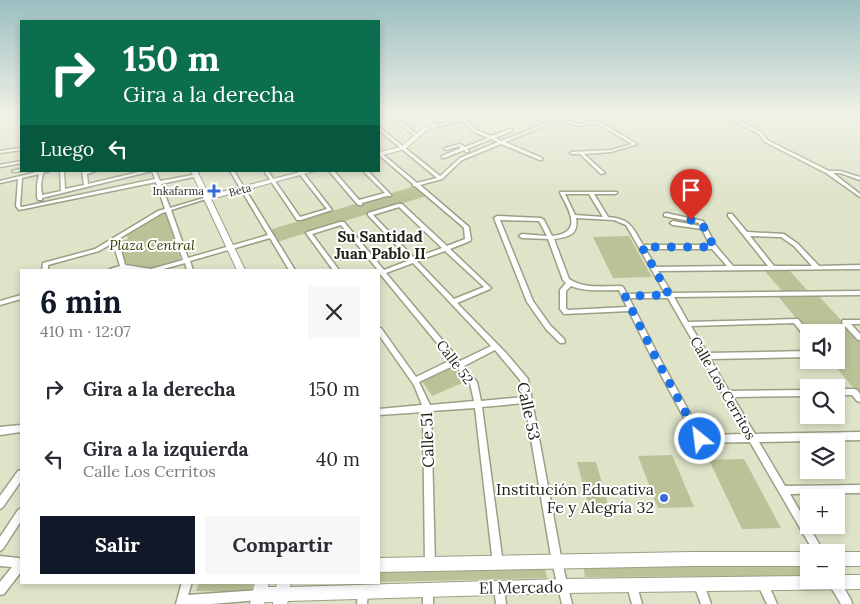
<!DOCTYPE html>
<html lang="es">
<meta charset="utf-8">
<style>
:root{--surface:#fff;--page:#f7f7f7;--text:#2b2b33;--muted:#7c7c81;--accent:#111827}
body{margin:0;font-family:Lora,serif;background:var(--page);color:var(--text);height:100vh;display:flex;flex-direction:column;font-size:19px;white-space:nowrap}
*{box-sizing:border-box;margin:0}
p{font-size:16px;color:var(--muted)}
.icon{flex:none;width:28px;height:28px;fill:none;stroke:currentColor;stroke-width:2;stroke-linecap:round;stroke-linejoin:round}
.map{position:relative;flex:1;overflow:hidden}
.sheet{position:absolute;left:20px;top:269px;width:360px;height:315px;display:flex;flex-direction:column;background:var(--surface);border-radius:0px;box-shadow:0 2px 8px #0003}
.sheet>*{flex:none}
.banner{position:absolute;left:20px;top:20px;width:360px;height:152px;border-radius:0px;box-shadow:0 2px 8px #0003;background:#0b6e4f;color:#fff;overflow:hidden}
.controls{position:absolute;left:800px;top:324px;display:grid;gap:10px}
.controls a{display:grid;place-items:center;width:45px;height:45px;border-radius:0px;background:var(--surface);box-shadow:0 2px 8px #0003;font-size:25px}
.pin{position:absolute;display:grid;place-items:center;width:42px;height:42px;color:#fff;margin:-51px -21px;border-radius:50% 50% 50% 0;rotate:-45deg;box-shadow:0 0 5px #0007}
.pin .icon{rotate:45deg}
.me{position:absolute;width:55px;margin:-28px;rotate:331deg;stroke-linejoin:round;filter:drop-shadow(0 0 4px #0008)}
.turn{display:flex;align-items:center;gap:18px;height:105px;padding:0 20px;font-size:22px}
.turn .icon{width:65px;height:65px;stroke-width:2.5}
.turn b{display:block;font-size:35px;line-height:42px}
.then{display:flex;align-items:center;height:48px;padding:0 20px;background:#0003;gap:10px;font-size:19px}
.round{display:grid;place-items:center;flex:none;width:52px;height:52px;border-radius:0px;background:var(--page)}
.overview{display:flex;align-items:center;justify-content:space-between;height:85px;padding:0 20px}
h1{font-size:30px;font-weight:700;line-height:38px;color:var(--accent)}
.primary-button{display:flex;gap:10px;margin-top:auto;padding:10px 20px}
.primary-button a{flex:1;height:58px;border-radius:0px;background:var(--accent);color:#fff;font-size:20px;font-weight:700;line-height:58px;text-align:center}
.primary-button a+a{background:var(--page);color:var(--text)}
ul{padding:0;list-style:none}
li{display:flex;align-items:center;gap:15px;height:70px;padding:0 20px}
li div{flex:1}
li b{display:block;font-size:19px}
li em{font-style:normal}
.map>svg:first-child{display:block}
.green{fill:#bcc197}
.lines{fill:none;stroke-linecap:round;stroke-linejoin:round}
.street-casing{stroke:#9c9f85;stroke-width:3}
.secondary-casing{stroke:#9c9f85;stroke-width:2}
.street{fill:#fff;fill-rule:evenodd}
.secondary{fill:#fff;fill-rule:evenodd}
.route{stroke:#1a73e8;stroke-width:9;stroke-dasharray:0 16.2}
.poi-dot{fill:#3769d9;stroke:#fff;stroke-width:2}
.labels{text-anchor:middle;stroke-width:4;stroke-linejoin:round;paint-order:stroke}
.far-street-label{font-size:11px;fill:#1f2117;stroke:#fff}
.far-poi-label{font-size:11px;fill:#1f2117;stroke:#fff;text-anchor:end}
.park-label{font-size:14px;font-style:italic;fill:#3a3e04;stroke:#fff}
.street-label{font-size:14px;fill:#1f2117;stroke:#fff}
.neighbourhood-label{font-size:15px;font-weight:bold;fill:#1f2117;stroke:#fff}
.near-street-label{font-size:16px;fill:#1f2117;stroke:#fff}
.near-poi-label{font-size:16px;fill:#1f2117;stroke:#fff;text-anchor:end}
</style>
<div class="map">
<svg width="860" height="604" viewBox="0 0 860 604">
<rect width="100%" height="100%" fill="#dfe3c8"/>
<g class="green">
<polygon points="415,186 426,196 277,242 275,238 238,249 236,244 271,233 269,230"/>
<polygon points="165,211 181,261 155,268 124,264 117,241 127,240 128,237 124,234"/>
<polygon points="629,236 652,277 613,278 593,237"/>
<polygon points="763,269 788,269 809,292 783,292"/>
<polygon points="777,295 818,295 860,341 860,396 830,360 836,360 836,332 809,334"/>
<polygon points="458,365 469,380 432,396 422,381"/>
<polygon points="672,455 694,507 658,508 638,456"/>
<polygon points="744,459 781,528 742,529 709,460"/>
<polygon points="577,462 596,462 610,512 590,512"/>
<polygon points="801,563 807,576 585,577 583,566"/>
<polygon points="545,567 547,578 379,582 379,568"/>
<polygon points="199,583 253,583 251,592 196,591"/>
</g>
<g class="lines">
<g class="street-casing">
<g id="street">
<polygon points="390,117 394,117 395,118 407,117 406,118 398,120 420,136 417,137"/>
<path d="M471 117H476L465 120 476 130 491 136 510 129H512V131L495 138 501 141 556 119 552 118 551 117 559 118 566 117 565 118 563 119 578 124 598 121 637 144 611 152 584 154 605 173 601 174 580 154H572L570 153 572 152 611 150 632 144 596 123 578 126 559 120 505 142 542 158V160H540L501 144 462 160 442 179 420 185 469 227 471 240 470 241 450 249 491 288 490 289 457 303 506 353 528 379 562 562 572 604H562L552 562 525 403 482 407 503 564 502 568 498 569 494 568 493 564 475 408 431 411 435 564 434 568 430 569 426 568 425 564 423 412 379 415V409L422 405 414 385 379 335V328H381L416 377 451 360 381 275 379 274V270H378L341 225 312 234 339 270H333L306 233 307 232 340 222H344L384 270 410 260 368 215V213L398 204H402L447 246 465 239 464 228 462 226 415 186H413V184L379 155V152H380L417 183 437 178 379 130V127L440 176 460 158 498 142 491 139 467 149 469 151 468 152H466L464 150 444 158H442V156L461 148 459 146 446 150 444 149 445 148 460 144 465 147 488 138 474 132 462 121 436 127 434 126 461 118ZM399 207 442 248 414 258 373 215ZM445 251 484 287 454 299 417 261ZM413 263 491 346 460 361 386 273ZM495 350 520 380 523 397 481 401 477 382 464 366ZM455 365 470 383 474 401 430 405 419 382Z"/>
<polygon points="726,117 730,117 761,132 767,140 829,171 840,171 860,177 860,180 840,173 833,173 860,194 860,197 826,173 765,142 759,134"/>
<polygon points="21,148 21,150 0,153 0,151"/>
<polygon points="21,161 21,163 0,167 0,165"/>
<polygon points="21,169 21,171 14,172 12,171"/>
<path d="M41 171H50L43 173 41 185 42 195 61 191 60 171H64L65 189 84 185 82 171H96L87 174 88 184 143 171H156L160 181 198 174V176L161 184 170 208 207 197 209 198 171 210 188 258 268 235 230 171H234L295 270H289L270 238 190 261 193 270H187L185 263 160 270H134L123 269 119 270H109L110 269 120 266 114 246 111 244 99 251 48 265V270H42L43 263 95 249 158 211 165 209 156 182 19 210 16 206 18 179 0 183V181ZM152 171 155 179 22 207 20 206 22 178 39 174 37 185V197L38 200H42V198ZM166 212 183 260 151 269 125 265 120 246 115 241 162 213Z"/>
<polygon points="264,171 268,171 300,217 327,209 297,171 302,171 332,210 301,220 297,220"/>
<polygon points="329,171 334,171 359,200 385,193 363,171 368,171 391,195 391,196 387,196 362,203 362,205 358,205"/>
<path d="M560 192H617V193L615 194H594L608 217C631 219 632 227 643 245H710L702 229 673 225 670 223 673 221 700 226 699 223 664 216V214L666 213 703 221 716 246 733 266H768L728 216V214H732L747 232 784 234 798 244 819 266 860 265V269L658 271 672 293 860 291V295L674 297 688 322 796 319H798L809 333V340H807L794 323 691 326 707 353 809 351V357L710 359 729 391 809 390V396L733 397 755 434 860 432V440L759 442 785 486 860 485V493L790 494 822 549 824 552H814L750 442 700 443 697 442 653 360 629 311 564 314 560 309V290L566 283 563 280 548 239 522 238 519 236 522 234 547 236 539 221 500 220 533 301 550 325 564 339 565 341 564 343H560L546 329 527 302 494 218 497 216 541 218 544 220 552 236C583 233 570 211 560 193ZM565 194H589L603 217 575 215ZM576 218 614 220 626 225 665 293 627 294 623 287 621 286C603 286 584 289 569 279L554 239C568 237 579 235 576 218ZM750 236 781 237 794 246 812 266H774ZM645 249H712L727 266 656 267ZM571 286C586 292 602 290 619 290L627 307 568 310 566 308V291ZM629 298H668L746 434 702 435 660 359Z"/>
<polygon points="21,295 21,299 0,305 0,301"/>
<polygon points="843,320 860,320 860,324 851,324 860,334 860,340 858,340 843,324 842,322"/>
<polygon points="836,389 854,389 857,390 860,394 860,402 857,401 852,395 836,395"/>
<polygon points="21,425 21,432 0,435 0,427"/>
<polygon points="21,470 21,481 3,507 0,509 0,496 18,471"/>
<polygon points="21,508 21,521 3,549 0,551 0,537 18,510"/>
<polygon points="0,556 18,558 21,559 21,572 4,594 0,595 0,582 12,567 0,566"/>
<polygon points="837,576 851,600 852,604 841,604 829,584 828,580 836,580"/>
<polygon points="762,578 766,579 777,604 767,604 757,583 758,579"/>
<polygon points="699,580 703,581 711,604 701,604 694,585 695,581"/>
<polygon points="632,581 636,582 642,604 632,604 627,586 628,582"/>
<polygon points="182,582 192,582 188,595 259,590 263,591 264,595 263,599 259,600 211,604 176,604"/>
<polygon points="499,583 503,584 504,588 506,604 496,604 494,588 495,584"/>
<polygon points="428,585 432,586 433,590 433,604 423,604 423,590 424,586"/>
<polygon points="363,587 367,588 368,592 367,604 357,604 358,592 359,588"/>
</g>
</g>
<g class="secondary-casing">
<g id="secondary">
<polygon points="419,117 424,117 439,126 427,130 405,149 379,156 379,152 401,147 423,128 432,126"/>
<polygon points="191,171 197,171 209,195 304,171 315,171 211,199 245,270 237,270"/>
<polygon points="691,552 810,552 809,552 809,566 691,566 379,572 379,558"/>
<polygon points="835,552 860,552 860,566 836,566 836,552"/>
<polygon points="836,575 860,575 860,589 564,593 288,601 287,604 273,604 273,602 265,602 264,604 250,604 255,582 269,582 268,587 276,587 277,582 291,582 290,587 564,579 809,576 809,580 836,580"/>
</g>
</g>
<use href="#street" class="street"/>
<use href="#secondary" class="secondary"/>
</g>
<linearGradient id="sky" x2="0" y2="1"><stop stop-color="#9bbfc1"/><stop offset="0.58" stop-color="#f1f2e6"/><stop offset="1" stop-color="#f1f2e6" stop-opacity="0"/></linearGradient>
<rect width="860" height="201" fill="url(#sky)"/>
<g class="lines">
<polyline class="route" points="691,220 701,222 714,247 642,247 669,295 625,296 657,360 700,439"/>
</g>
<g class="poi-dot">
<path d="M211.5 183.5h5v5h5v5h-5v5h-5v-5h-5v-5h5z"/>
<circle cx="664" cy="498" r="5"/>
</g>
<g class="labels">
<g class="far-street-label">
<text transform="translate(240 190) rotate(-15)" y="4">Beta</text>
</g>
<g class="far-poi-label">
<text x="204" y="195">Inkafarma</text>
</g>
<g class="park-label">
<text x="152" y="250">Plaza Central</text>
</g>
<g class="street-label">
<text transform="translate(455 362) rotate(53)" y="5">Calle 52</text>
<text transform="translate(723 388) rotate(60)" y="5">Calle Los Cerritos</text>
</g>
<g class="neighbourhood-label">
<text x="380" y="242">Su Santidad<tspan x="380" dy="17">Juan Pablo II</tspan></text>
</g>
<g class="near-street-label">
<text transform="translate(529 411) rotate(78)" y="6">Calle 53</text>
<text transform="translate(427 440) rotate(-92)" y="6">Calle 51</text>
<text transform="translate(521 587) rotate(-1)" y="6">El Mercado</text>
</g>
<g class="near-poi-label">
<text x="654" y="495">Institución Educativa<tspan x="654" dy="18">Fe y Alegría 32</tspan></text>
</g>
</g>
</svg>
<div class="controls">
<a><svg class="icon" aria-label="sound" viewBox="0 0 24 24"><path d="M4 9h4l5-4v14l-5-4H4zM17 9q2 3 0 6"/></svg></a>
<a><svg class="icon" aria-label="search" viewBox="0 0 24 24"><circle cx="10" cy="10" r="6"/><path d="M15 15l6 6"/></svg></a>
<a><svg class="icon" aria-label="layers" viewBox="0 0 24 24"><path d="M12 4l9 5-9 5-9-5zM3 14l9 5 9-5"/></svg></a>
<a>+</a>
<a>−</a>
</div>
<div class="pin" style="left:691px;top:220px;background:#d93025"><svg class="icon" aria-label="arrive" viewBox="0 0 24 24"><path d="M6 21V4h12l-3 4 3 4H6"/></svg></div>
<svg class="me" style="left:700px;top:439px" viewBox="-20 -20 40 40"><circle r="17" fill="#1a73e8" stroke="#fff" stroke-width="3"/><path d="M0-11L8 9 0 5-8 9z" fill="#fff"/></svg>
<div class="banner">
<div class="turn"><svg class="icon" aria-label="right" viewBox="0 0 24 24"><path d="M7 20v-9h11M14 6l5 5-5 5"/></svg><div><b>150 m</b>Gira a la derecha</div></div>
<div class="then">Luego<svg class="icon" aria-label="left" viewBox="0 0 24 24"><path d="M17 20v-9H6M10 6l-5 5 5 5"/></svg></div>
</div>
<section class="sheet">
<div class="overview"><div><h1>6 min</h1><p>410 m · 12:07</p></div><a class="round"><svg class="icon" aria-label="close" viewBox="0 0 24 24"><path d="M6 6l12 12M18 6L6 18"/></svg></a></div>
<ul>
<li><svg class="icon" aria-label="right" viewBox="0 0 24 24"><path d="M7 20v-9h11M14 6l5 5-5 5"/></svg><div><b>Gira a la derecha</b></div><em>150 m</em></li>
<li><svg class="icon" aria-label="left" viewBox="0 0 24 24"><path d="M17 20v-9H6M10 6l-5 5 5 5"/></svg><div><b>Gira a la izquierda</b><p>Calle Los Cerritos</p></div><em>40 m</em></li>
</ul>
<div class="primary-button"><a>Salir</a><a>Compartir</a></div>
</section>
</div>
